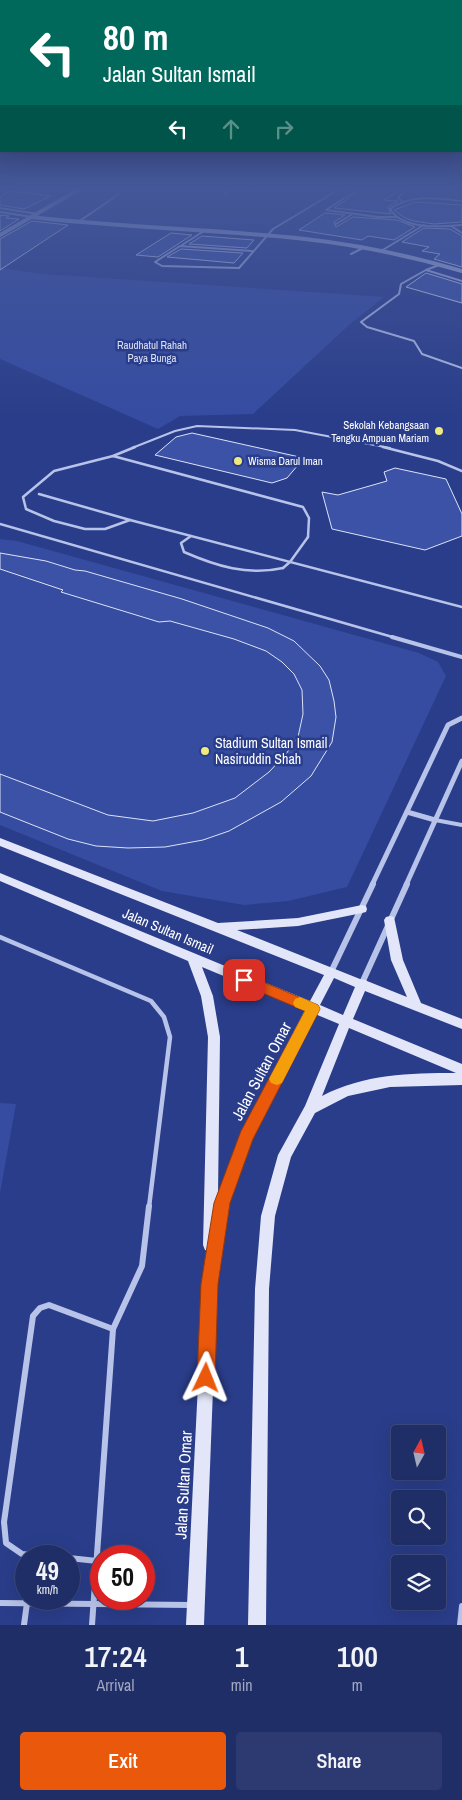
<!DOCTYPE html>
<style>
:root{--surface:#202e68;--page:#2d3a71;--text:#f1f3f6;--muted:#a2a8c0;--line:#3d4a7c;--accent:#ea580c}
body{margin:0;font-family:"Archivo Narrow",sans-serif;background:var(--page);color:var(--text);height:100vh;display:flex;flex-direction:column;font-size:19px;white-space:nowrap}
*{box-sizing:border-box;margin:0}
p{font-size:16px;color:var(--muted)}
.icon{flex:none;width:28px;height:28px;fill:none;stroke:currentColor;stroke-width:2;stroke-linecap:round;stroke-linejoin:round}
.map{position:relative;height:1625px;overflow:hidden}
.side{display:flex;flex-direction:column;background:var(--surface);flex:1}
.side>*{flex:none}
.banner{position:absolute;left:0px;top:0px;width:462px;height:152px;box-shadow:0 5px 20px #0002,0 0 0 1px var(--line);background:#00695c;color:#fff;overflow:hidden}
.needle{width:32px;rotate:8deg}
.controls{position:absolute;left:391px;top:1425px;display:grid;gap:10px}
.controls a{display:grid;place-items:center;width:55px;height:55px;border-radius:5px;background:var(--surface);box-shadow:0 5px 20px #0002,0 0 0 1px var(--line);font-size:25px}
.speed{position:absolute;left:15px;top:1545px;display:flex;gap:10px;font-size:25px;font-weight:700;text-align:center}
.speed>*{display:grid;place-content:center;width:65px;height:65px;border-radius:50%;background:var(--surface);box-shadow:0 5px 20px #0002,0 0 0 1px var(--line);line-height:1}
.speed small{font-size:12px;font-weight:400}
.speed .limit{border:8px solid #d22;background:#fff;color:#111}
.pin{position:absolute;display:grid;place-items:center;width:42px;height:42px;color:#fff;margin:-21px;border-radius:10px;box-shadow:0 2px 8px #0006}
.me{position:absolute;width:55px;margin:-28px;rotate:2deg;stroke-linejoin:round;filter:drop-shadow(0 0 4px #0008)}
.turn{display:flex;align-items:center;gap:18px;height:105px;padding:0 20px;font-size:22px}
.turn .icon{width:65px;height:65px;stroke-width:2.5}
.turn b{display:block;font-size:35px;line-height:42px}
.lanes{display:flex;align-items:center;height:48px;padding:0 20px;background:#0003;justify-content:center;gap:25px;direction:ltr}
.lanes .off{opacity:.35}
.eta{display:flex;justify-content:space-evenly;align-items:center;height:85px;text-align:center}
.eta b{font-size:30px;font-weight:600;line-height:35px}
.primary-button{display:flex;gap:10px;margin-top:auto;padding:10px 20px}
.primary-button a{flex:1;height:58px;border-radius:5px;background:var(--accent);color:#fff;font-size:20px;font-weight:600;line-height:58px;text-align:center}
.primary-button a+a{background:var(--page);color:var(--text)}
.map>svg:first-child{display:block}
.green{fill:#354ca1}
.building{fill:#3b52a6;stroke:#dce2f7}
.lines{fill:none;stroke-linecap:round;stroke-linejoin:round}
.service-far4{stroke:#b8c3e9;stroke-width:2}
.service-far3{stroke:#b8c3e9;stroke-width:2.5}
.service-far2{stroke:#b8c3e9;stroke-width:4}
.service-far1{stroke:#b8c3e9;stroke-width:4.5}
.service{stroke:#b8c3e9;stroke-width:6}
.minor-far2{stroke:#b8c3e9;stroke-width:2}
.minor-far1{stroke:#b8c3e9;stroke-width:5}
.minor{stroke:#b8c3e9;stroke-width:6}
.tertiary{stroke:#b8c3e9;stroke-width:4}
.secondary{fill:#e2e6f8;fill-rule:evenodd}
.service-bridge{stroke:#b8c3e9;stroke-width:2.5}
.route{fill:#ea580c;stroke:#983908}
.slow{fill:#f59e0b}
.poi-dot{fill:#efe980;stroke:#2a3d8a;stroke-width:2}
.labels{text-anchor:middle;stroke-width:5;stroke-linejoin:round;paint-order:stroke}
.far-park-label{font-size:11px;fill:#dce2f7;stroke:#2a3d8a}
.far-poi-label{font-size:11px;fill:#fff;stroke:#2a3d8a;text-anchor:end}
.poi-label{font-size:14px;fill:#fff;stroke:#2a3d8a;text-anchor:start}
.street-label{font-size:14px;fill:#fff;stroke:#2a3d8a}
.near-street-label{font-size:16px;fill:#fff;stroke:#2a3d8a}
</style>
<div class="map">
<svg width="462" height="1625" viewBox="0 0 462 1625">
<rect width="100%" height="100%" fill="#2a3d8a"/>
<g class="green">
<polygon points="0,268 43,274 384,297 349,325 253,414 180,416 158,429 0,359"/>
<polygon points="0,539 17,541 419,653 438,662 446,676 347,887 288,901 244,905 162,891 0,825"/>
<polygon points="0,1103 16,1104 0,1193"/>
</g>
<g class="building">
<polygon points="361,190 401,190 384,200 398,201 388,207 391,214 334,208"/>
<polygon points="10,191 51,196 24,209 0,205 0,197"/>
<polygon points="415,202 462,205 462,222 434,224 414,221 405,218 394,210"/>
<polygon points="325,213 345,215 334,222 336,227 353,217 397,220 415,227 394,240 368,236 362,240 299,230"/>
<polygon points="0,215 9,216 6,218 19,219 0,231"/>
<polygon points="32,221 68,225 0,270 0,239"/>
<polygon points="424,228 450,229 462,236 462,267 434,259 440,254 422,251 429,247 402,242"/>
<polygon points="171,233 192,235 158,257 136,255"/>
<polygon points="202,236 254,240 247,248 189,244"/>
<polygon points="181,249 243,253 234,263 167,257"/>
<polygon points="426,273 462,284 462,303 406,287"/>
<polygon points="192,433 304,458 287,478 272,483 155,455 176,437"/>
<polygon points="395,468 446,479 462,514 462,536 425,550 332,529 322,492 338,495 387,481 384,472"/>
<polygon points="0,553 46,561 75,570 85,571 182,599 268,628 294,641 320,666 329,680 334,701 336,717 332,742 311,776 281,802 229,831 203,840 165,847 128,848 96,846 68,839 0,812 0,774 108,815 153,821 193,813 235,798 269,772 286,754 298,737 303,714 302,690 294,674 282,662 266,651 234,639 170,621 159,622 61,592 63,590 0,569"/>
</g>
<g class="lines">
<g class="service-far4">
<polyline points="357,190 326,210 378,217 397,217"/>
<polyline points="225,194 230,190"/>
<polyline points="81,220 119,194"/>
<polyline points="336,224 351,215"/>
<polyline points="451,226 462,233"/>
<polyline points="182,245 204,231"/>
<polyline points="351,254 363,248"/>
<polyline points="239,268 162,266 155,262 180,246 252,251"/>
<polyline points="426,270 401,284 399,294 361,322 367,327 414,341 422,354 462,368"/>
<polyline points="132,448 175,431 197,426 295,430 390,448"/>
</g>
<g class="service-far3">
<polyline points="383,447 438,461 462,471"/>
<polyline points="113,456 303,507 309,518 308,537"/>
<polyline points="39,494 130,520 462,607"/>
<polyline points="130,520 105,529 85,529 54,521 26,509 23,497 54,471 113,456 135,447"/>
<polyline points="0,524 396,638"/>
<path d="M191 536 181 543 184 552C216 566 248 576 283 568"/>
</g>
<g class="service-far2">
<polyline points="392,637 462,657"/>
<polyline points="435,820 462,825"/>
</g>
<polyline class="service-far1" points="0,937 151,1001 164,1017 170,1037 149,1207"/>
<g class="service">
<polyline points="47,1556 22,1554 6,1543 4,1522 33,1316 40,1308 49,1305 113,1329"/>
<polyline points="69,1558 97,1561"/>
<polyline points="0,1603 191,1605"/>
<polyline points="24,1625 27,1603"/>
<polyline points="92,1625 113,1329 142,1266 149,1206"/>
<polyline points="460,1625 462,1606"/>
</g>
<g class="minor-far2">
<polyline points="402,201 398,198 405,190"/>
<path d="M462 201C439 198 410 194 390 209 403 230 441 227 462 225"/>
<polyline points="0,208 38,214"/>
<polyline points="0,212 32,217"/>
<polyline points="381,251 424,225"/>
<polyline points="439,265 426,270 462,281"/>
<polyline points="239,268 273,229 338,190"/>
</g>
<g class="minor-far1">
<polyline points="407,812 435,820"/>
<polyline points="372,885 448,725 462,718"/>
<polyline points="406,885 462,761"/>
</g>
<g class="minor">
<polyline points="331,972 373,884"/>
<polyline points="362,983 407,884"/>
</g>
<g class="tertiary">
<path d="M32 217C123 228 214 229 305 239 359 245 411 256 462 271"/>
<polyline points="0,235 78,190"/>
</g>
<path class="secondary" d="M0 838 218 923 298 918 362 905 366 906 367 909 366 912 362 913 298 926 237 930 360 979 366 980 367 981 407 997 391 960 384 920 386 917 390 916 394 917 403 960 421 1003 462 1019V1029L365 991 353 1019 462 1064V1085L390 1087 348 1096 315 1113 291 1157 275 1216 269 1289 266 1625H248L255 1289 261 1216 278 1155 305 1106 339 1024 315 1014 252 1138 229 1203 217 1284 204 1625H186L203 1284 208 1251 205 1250 203 1245 208 1037 201 996 188 961 0 881V873L310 1001 324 975 0 846ZM202 967 305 1010 241 1132 218 1195 220 1037 213 996ZM334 978 355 987 343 1015 320 1005ZM349 1028 456 1073C409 1073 364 1074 322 1096Z"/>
<polyline class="service-bridge" points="283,568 290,562 308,537"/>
</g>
<linearGradient id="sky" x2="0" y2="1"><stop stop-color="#17224c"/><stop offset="0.45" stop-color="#445798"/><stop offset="1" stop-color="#445798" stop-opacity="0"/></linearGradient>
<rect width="462" height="418" fill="url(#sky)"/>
<polygon class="route" points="244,974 318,1005 320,1009 253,1139 230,1203 218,1284 215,1378 212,1384 206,1387 199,1384 197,1378 201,1284 214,1203 241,1131 305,1011 239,983 237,980 239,976"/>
<polygon class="slow" points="300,997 318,1005 320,1009 282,1083 277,1085 271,1083 269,1079 305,1011 295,1007 293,1003 295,999"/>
<g class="poi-dot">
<circle cx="439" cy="431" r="5"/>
<circle cx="238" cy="461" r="5"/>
<circle cx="205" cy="751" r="5"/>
</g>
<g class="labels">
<g class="far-park-label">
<text x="152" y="349">Raudhatul Rahah<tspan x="152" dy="13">Paya Bunga</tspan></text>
</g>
<g class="far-poi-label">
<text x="429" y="429">Sekolah Kebangsaan<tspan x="429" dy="13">Tengku Ampuan Mariam</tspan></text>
<text x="248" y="465" text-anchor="start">Wisma Darul Iman</text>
</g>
<g class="poi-label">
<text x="215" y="748">Stadium Sultan Ismail<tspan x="215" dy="16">Nasiruddin Shah</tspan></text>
</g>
<g class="street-label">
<text transform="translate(168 931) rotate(23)" y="5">Jalan Sultan Ismail</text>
</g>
<g class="near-street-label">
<text transform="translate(261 1071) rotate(-62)" y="6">Jalan Sultan Omar</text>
<text transform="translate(183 1485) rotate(-87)" y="6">Jalan Sultan Omar</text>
</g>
</g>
</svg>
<div class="controls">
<a><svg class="needle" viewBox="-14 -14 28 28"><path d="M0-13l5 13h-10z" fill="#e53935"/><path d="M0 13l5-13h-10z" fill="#a2a8c0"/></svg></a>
<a><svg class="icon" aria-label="search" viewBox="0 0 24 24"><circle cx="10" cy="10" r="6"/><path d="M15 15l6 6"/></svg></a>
<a><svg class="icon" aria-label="layers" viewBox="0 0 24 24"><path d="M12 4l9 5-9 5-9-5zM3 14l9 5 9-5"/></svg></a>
</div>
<div class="speed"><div>49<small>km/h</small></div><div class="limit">50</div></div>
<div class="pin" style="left:244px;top:980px;background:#d93025"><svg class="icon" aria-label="arrive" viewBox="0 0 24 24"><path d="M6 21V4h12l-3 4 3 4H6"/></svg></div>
<svg class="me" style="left:206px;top:1378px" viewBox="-20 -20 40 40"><path d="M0-17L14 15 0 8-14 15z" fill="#ea580c" stroke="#fff" stroke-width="4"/></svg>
<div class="banner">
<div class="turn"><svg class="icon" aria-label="left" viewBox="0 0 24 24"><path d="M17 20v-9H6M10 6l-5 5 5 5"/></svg><div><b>80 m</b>Jalan Sultan Ismail</div></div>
<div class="lanes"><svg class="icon" aria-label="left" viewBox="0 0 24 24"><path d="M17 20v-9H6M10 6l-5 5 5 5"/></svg><svg class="icon off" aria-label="ahead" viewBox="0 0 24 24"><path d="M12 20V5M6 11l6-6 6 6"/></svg><svg class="icon off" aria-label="right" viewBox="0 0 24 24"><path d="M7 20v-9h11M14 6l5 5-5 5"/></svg></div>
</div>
</div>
<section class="side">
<div class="eta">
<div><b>17:24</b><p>Arrival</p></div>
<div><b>1</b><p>min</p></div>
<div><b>100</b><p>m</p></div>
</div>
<div class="primary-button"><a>Exit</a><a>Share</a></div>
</section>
